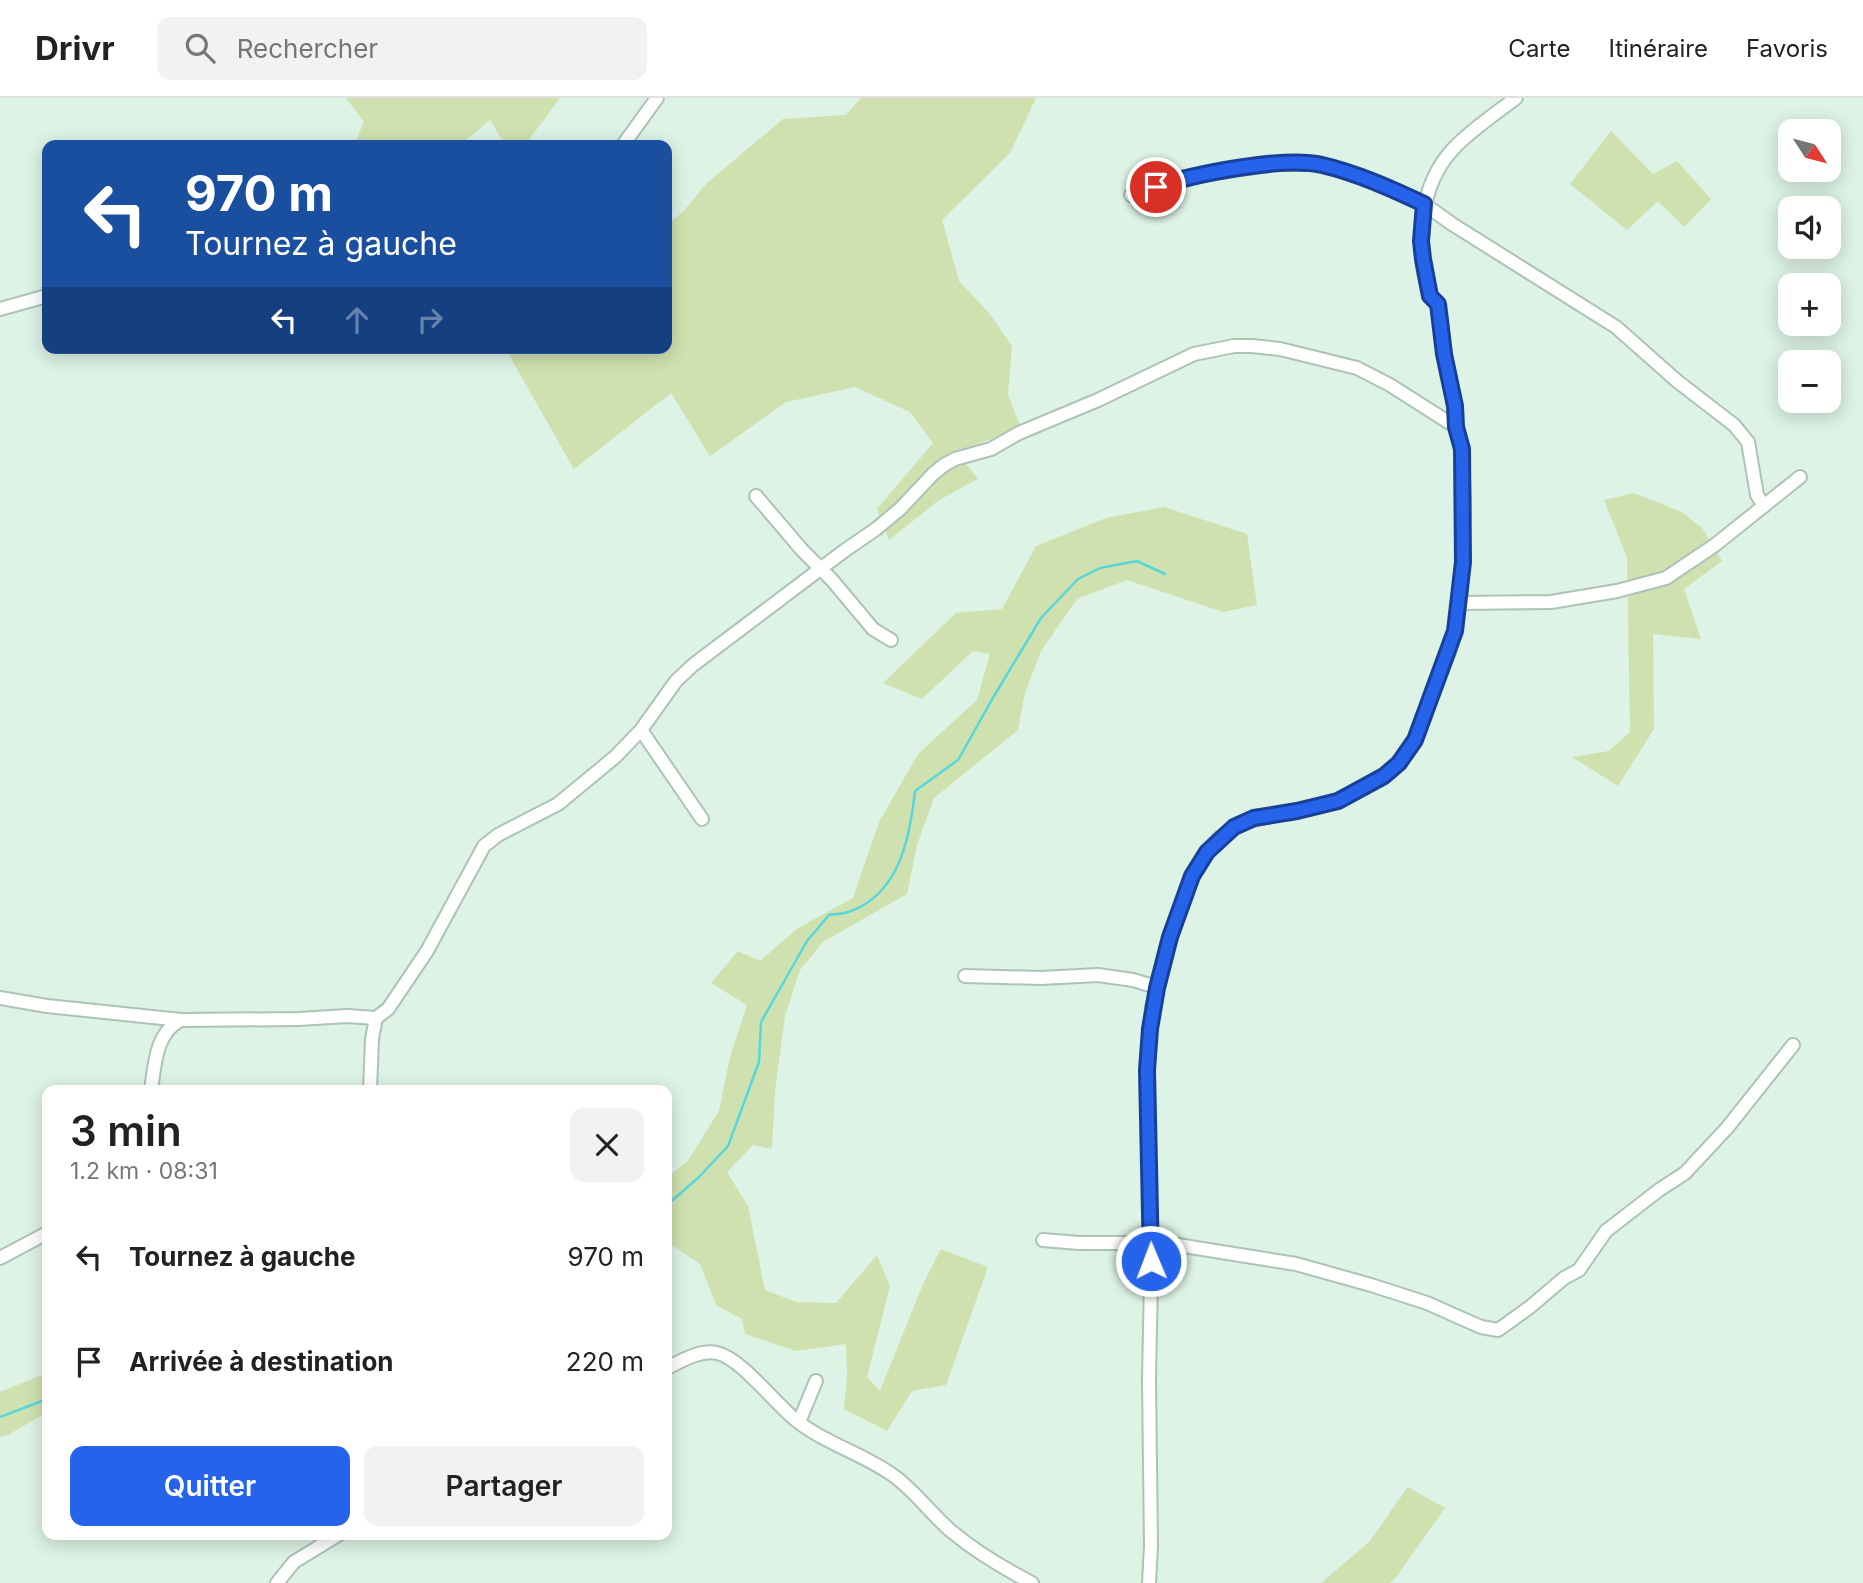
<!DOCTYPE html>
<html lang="fr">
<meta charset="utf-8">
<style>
:root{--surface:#fff;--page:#f2f2f2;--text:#222;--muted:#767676;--line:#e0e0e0;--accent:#2563eb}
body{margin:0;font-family:Inter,sans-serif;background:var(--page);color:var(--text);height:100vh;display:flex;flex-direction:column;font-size:26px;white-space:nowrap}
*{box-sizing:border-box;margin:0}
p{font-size:23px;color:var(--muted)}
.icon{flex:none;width:38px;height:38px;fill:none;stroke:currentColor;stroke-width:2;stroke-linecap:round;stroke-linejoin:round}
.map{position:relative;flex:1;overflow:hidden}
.sheet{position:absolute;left:42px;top:987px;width:630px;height:455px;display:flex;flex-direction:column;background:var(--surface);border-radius:14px;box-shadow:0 4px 18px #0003}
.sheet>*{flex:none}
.guide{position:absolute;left:42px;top:42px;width:630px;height:214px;border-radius:14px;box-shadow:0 4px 18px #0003;background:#1a4fa0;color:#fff;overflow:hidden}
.needle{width:46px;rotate:126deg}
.controls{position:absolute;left:1778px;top:21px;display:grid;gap:14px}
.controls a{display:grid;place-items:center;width:63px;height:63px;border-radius:14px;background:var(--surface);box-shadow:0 4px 18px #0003;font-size:35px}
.pin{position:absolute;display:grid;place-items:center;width:60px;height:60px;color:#fff;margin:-30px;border:4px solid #fff;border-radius:50%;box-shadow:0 2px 7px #0007}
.me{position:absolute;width:77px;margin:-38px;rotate:359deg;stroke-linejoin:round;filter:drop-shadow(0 0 5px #0008)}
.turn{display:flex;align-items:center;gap:24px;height:147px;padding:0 28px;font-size:32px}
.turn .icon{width:91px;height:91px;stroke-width:2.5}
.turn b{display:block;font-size:49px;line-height:60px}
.lanes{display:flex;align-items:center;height:66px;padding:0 28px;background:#0003;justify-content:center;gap:35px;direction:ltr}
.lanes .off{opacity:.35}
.round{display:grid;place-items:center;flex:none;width:74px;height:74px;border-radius:14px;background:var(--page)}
.head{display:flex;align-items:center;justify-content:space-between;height:119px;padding:0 28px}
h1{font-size:42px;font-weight:600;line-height:52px}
.action{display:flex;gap:14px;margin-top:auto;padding:14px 28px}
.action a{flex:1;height:80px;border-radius:14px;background:var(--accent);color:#fff;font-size:28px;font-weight:600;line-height:80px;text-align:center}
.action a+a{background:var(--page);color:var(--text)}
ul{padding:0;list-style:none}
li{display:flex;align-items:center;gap:21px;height:105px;padding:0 28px}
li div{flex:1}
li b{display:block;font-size:26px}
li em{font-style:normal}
header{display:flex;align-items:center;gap:42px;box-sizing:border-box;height:98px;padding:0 35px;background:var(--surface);border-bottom:2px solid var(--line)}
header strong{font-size:33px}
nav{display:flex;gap:38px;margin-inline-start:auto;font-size:24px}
.search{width:490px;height:63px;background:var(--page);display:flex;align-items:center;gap:18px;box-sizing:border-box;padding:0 24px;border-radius:14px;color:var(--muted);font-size:26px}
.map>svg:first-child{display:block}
.green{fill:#d0e1b0}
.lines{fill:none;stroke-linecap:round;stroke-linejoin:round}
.stream{stroke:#57d7db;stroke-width:2.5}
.minor-casing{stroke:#adc3b6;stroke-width:16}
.minor{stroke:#fff;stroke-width:12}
.route-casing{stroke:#184099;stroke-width:18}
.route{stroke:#2563eb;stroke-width:12}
</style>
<header>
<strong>Drivr</strong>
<div class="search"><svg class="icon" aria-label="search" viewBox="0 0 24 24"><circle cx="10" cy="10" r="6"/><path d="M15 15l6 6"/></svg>Rechercher</div>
<nav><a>Carte</a><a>Itinéraire</a><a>Favoris</a></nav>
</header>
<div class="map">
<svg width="1863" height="1485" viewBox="0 0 1863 1485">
<rect width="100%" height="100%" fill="#dcf3e5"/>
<g class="green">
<polygon points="346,0 560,0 525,47 505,47 490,22 460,47 354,47 364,24"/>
<polygon points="861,0 1036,0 1010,55 942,122 959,183 989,215 1012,248 1008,297 1021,330 956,354 978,381 939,402 889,442 877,411 933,345 910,314 855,289 786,304 710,358 671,295 574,371 505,250 667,250 667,126 682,115 707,85 783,21 846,17"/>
<polygon points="1611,33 1653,76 1677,63 1711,101 1684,129 1658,103 1627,132 1570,86"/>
<polygon points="1634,395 1682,414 1703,431 1722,463 1684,491 1701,541 1653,536 1654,631 1618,688 1572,659 1609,653 1630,634 1627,459 1604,402"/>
<polygon points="1164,409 1247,436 1257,507 1223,514 1127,482 1077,501 1041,553 1025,595 1018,632 934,700 917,747 907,796 823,844 800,872 785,918 775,993 772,1051 753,1047 727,1074 748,1108 765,1192 796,1204 836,1205 877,1157 890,1188 867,1279 880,1293 923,1186 941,1151 988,1169 946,1287 912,1293 887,1333 844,1311 847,1278 846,1246 796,1253 745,1236 742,1221 716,1207 700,1166 673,1148 667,1152 667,1079 687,1064 719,1013 730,959 747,907 711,885 738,853 760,863 798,830 853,800 879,724 918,656 977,602 990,556 973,553 922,601 883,585 956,515 1002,511 1036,448 1106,420"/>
<polygon points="47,1275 47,1314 8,1337 0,1339 0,1294"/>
<polygon points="1408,1389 1445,1410 1397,1478 1390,1485 1321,1485 1369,1444"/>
</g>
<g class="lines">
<g class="stream">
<path d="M667 1107 699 1079 728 1048 759 964 761 924 807 843 829 817C836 816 844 816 851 813 900 795 910 738 915 693L958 662 994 598 1041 520 1078 481 1100 470 1137 463 1165 476"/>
<polyline points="0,1319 47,1301"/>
</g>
<g class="minor-casing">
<g id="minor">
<polyline points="623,47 657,0"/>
<polyline points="1131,97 1181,80 1274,66 1320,66 1388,89 1424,106 1452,126 1616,229 1677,283 1734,327 1748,344 1757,397 1764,408"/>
<polyline points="0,211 47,198"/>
<path d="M1456 329C1458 306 1449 283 1445 261 1442 244 1443 224 1438 208 1437 202 1431 202 1429 196 1415 148 1418 88 1454 50 1472 31 1495 16 1516 0"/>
<polyline points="756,398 802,452 832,482 873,531 891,542"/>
<polyline points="1459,505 1551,504 1617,493 1666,480 1715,447 1800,379"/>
<polyline points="641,632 702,721"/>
<polyline points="965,878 1041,880 1098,877 1133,882 1156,889"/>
<polyline points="0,900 47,908 181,922 299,921 347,918 376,920 388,911 427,853 484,748 498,737 558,706 615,659 641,632 676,583 693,567 844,453 876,431 900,411 933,376 944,367 955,361 991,351 1019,335 1098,302 1194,256 1234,248 1252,248 1280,251 1357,270 1390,287 1456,329 1462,351 1464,406 1461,493 1455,533 1449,554 1415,642 1399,665 1384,678 1352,696 1323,707 1243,724 1219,740 1207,754 1192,778 1170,839 1152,909 1147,972 1151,1181 1149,1281 1151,1448 1149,1485"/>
<path d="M151 992C155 967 155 935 181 922"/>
<polyline points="370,992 372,941 376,920"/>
<polyline points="1043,1142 1079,1145 1165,1145 1296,1166 1371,1187 1427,1205 1481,1229 1498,1232 1530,1209 1564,1180 1579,1172 1606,1133 1659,1092 1685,1075 1727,1030 1793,947"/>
<polyline points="0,1160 47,1135"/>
<path d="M667 1270C681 1263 701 1251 717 1255 741 1260 776 1307 797 1323 826 1346 864 1356 894 1378 916 1394 931 1416 951 1433 976 1454 1003 1470 1032 1485"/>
<polyline points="799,1324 816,1283"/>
<polyline points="277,1485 294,1464 338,1437"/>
</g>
</g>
<use href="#minor" class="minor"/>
</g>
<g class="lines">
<g class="route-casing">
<path id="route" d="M1151 1163 1147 972 1150 931 1157 890 1170 839 1192 778 1207 754 1234 729 1254 720 1297 713 1338 703 1384 678 1399 665 1415 642 1455 533 1463 464 1462 351 1456 329 1455 308 1444 256 1438 206 1430 198 1423 161 1421 143 1424 106C1392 91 1357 75 1322 67 1284 58 1194 76 1156 89"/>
</g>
<use href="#route" class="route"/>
</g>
</svg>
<div class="controls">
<a><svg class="needle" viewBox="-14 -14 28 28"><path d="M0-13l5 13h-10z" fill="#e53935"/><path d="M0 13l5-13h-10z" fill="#767676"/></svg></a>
<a><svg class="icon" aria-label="sound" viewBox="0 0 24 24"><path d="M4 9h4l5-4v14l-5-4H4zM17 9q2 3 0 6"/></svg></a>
<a>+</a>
<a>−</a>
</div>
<div class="pin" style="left:1156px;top:89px;background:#d93025"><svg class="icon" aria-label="arrive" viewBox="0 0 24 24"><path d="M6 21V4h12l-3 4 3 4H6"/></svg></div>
<svg class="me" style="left:1151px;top:1163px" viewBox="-20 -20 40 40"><circle r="17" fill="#2563eb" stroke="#fff" stroke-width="3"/><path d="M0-11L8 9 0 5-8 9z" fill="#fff"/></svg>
<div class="guide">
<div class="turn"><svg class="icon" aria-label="left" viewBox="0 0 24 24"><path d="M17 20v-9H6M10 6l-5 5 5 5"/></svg><div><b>970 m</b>Tournez à gauche</div></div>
<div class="lanes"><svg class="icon" aria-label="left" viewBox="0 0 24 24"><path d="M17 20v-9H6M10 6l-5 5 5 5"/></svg><svg class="icon off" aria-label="ahead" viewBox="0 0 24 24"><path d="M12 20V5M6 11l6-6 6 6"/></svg><svg class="icon off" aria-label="right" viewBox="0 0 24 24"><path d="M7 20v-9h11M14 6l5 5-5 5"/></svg></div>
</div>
<section class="sheet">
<div class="head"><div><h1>3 min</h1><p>1.2 km · 08:31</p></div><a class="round"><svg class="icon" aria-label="close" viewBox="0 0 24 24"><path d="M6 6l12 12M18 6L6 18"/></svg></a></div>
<ul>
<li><svg class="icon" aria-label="left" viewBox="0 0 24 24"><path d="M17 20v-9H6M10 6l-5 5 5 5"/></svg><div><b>Tournez à gauche</b></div><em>970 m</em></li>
<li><svg class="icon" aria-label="arrive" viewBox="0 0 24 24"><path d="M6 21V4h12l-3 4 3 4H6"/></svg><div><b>Arrivée à destination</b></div><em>220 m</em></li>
</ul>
<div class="action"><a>Quitter</a><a>Partager</a></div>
</section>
</div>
